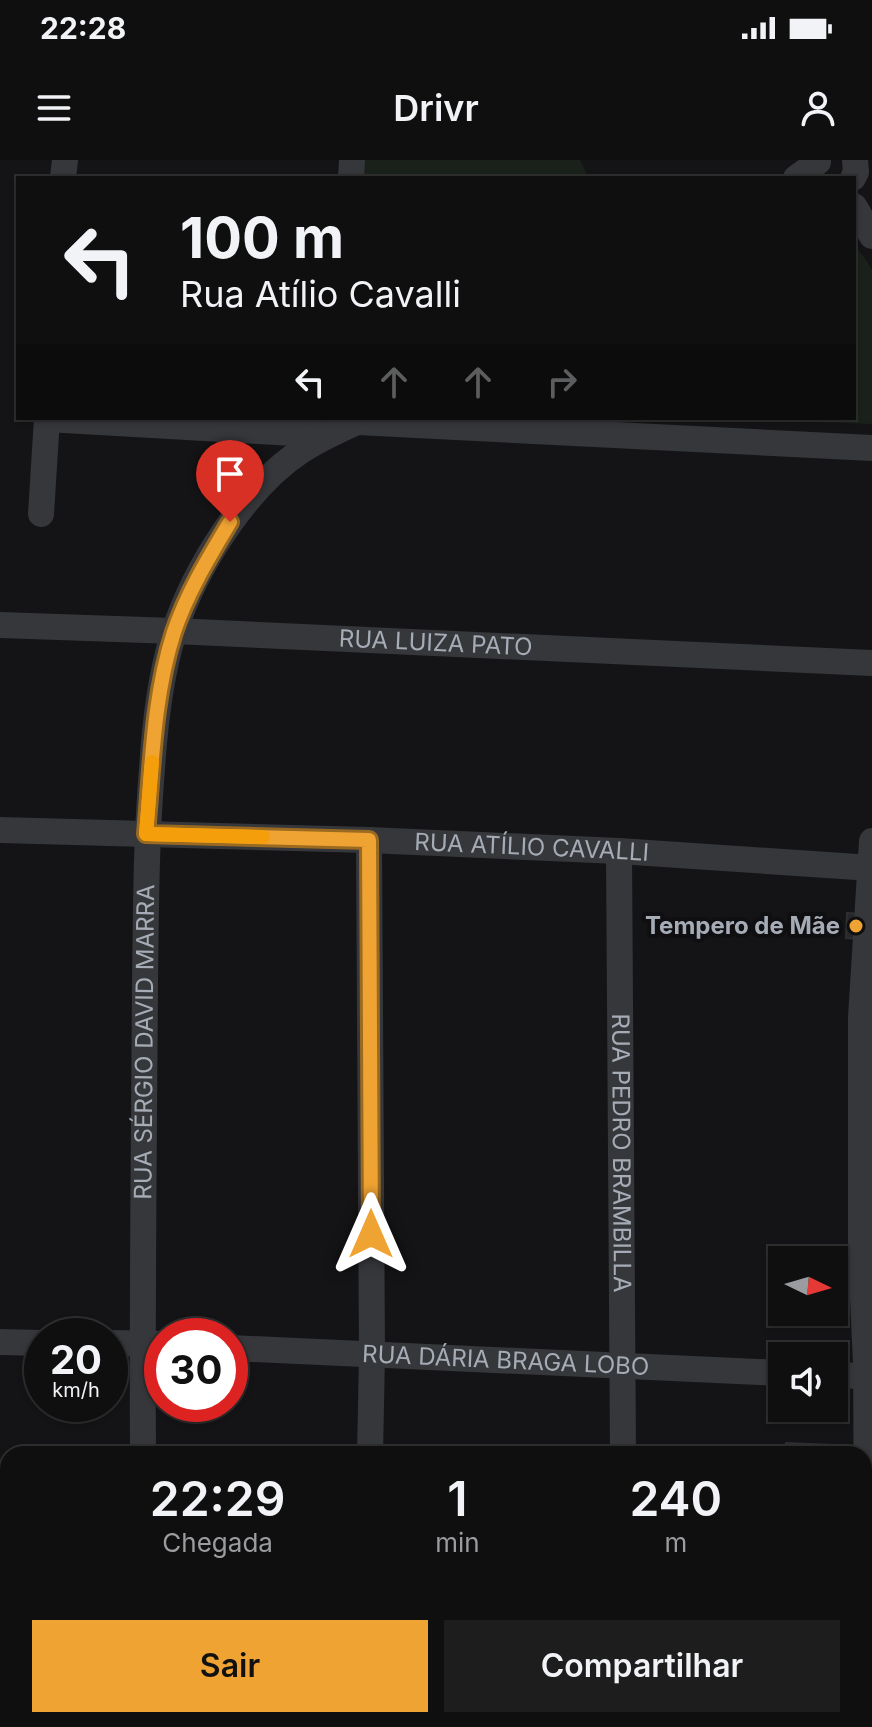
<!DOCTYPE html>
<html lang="pt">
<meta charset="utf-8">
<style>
:root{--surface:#0f0f10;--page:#1d1d1e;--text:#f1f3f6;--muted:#9b9c9f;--line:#2f2f30;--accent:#efa333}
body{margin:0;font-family:Inter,sans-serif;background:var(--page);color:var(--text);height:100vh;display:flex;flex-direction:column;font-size:30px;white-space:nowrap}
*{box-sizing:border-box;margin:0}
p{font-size:26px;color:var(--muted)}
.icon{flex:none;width:44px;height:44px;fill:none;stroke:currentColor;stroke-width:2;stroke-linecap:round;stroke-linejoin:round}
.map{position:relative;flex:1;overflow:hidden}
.panel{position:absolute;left:0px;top:1286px;width:872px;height:282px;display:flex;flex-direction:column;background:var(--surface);border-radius:24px 24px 0 0;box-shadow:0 2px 6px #0004,0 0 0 2px var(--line)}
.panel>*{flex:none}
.hud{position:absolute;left:16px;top:16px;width:840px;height:244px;border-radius:0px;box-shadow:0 2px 6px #0004,0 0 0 2px var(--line);background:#0f0f10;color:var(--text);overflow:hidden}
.needle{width:52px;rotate:95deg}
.buttons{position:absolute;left:768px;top:1086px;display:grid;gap:16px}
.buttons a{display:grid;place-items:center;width:80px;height:80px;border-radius:0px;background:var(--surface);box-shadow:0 2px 6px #0004,0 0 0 2px var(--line);font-size:40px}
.speed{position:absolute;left:24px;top:1158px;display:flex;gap:16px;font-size:40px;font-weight:700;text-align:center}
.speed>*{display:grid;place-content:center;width:104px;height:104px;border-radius:50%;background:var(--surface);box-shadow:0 2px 6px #0004,0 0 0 2px var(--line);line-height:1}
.speed small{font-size:20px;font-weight:400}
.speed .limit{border:12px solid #d22;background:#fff;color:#111}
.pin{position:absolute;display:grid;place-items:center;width:68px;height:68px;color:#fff;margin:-82px -34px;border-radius:50% 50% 50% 0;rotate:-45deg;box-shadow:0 0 8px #0007}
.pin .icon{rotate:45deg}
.me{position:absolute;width:88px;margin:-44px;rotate:0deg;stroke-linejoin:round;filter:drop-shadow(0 0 6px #0008)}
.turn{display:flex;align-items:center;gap:28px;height:168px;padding:0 32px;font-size:36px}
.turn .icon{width:104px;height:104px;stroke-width:2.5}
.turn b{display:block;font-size:56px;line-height:68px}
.lanes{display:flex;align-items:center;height:76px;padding:0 32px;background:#0003;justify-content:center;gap:40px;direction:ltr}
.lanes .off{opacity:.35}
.eta{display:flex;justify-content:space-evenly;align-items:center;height:136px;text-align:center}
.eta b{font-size:48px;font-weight:600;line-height:56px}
.button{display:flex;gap:16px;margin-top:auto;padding:16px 32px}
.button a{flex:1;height:92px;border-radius:0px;background:var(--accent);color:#111;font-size:32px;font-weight:600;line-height:92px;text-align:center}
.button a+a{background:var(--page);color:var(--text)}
.status{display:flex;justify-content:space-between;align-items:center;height:56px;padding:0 40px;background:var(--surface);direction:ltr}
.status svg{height:22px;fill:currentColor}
header{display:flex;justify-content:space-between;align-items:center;height:104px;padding:0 32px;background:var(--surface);font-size:36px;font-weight:600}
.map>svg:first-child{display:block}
.green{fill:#1a211b}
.building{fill:#27272a;stroke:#2e2f32;stroke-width:2}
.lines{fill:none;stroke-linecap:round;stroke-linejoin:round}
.minor{stroke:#35373b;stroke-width:26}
.route-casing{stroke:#9b6a21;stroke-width:20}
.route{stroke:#efa333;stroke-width:14}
.slow{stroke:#f59e0b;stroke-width:14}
.poi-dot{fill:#efa333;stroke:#0f0f11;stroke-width:3}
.labels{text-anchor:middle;stroke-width:8;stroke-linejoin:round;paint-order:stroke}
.street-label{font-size:24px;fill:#a6acb6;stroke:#0f0f11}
.poi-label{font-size:24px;font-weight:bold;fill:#a6acb6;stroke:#0f0f11;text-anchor:end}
</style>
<div class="status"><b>22:28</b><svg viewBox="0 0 49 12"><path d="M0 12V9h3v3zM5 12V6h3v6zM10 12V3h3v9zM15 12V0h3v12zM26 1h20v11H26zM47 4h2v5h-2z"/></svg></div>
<header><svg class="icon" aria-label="menu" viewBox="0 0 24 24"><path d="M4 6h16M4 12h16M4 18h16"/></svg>Drivr<svg class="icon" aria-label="person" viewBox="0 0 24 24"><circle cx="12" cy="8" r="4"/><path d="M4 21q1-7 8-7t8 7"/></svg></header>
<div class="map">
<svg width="872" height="1567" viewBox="0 0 872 1567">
<rect width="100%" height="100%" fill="#141416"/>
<g class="green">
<polygon points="363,0 580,0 589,18 362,18"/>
<polygon points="854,86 864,97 872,110 872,264 692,258 854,258"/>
</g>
<g class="building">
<polygon points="847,753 866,754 864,779 846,778"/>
<polygon points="786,1283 854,1286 853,1294 786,1294"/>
</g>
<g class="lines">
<g class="minor">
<polyline points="63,18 65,0"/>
<polyline points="351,18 352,0"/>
<polyline points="796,18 818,2"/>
<polyline points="853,18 856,12 855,0"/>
<polyline points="854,46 872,76"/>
<polyline points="47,259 327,275"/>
<polyline points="357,262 872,288"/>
<polyline points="41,354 47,258"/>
<path id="s1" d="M0 465 174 471 872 503"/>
<path id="s2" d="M0 670 369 680 619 691 872 708"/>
<polyline points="369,680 372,1195 370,1294"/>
<path id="s3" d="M619 691 623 1294"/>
<polyline points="0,1182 42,1183"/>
<polyline points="110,1183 162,1184"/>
<path id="s4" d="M230 1188 782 1213"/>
<polyline points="834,1215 865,1216"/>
<path id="s5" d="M143 1294C142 1136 144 979 145 821 146 750 146 680 152 609 155 563 160 516 174 472 195 408 245 328 301 291 322 277 344 268 366 258"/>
<polyline points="144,1560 144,1567"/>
<polyline points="626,1560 626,1567"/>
<polyline points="367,1567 367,1560"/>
<polyline points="868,1567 866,1204 861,1093 861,857 872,681"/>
</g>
</g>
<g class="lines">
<g class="route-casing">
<path id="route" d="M230 362C209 397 187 433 174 472 153 537 152 607 146 674L369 680 371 1074"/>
</g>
<use href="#route" class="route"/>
<polyline class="slow" points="152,602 146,674 263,677"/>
</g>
<circle class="poi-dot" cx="856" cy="766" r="8"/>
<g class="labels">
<g class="street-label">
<text dy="8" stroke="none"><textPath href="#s1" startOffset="436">RUA LUIZA PATO</textPath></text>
<text dy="8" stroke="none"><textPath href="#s2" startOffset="532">RUA ATÍLIO CAVALLI</textPath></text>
<text dy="8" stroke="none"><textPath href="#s5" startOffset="412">RUA SÉRGIO DAVID MARRA</textPath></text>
<text dy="8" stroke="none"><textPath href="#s3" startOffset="302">RUA PEDRO BRAMBILLA</textPath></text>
<text dy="8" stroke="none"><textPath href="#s4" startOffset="276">RUA DÁRIA BRAGA LOBO</textPath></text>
</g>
<g class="poi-label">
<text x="840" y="774">Tempero de Mãe</text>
</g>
</g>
</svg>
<div class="buttons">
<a><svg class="needle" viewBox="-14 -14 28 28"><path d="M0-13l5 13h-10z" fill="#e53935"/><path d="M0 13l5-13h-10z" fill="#9b9c9f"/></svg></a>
<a><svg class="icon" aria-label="sound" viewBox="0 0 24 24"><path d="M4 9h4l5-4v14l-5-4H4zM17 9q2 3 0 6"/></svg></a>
</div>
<div class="speed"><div>20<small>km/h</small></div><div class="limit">30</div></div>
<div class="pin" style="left:230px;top:362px;background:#d93025"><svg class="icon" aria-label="arrive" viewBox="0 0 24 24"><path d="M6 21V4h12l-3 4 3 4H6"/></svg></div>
<svg class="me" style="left:371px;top:1074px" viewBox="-20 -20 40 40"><path d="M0-17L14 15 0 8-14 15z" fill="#efa333" stroke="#fff" stroke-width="4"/></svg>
<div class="hud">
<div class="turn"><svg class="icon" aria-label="left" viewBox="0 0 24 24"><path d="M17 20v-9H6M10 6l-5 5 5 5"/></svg><div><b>100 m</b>Rua Atílio Cavalli</div></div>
<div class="lanes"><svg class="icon" aria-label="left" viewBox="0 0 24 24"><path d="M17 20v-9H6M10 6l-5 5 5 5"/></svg><svg class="icon off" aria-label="ahead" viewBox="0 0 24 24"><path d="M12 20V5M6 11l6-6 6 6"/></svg><svg class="icon off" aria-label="ahead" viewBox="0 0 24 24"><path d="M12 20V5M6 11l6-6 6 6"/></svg><svg class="icon off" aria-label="right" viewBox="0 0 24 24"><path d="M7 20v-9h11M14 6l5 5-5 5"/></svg></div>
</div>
<section class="panel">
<div class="eta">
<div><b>22:29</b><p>Chegada</p></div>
<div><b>1</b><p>min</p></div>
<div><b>240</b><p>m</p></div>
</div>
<div class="button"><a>Sair</a><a>Compartilhar</a></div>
</section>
</div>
